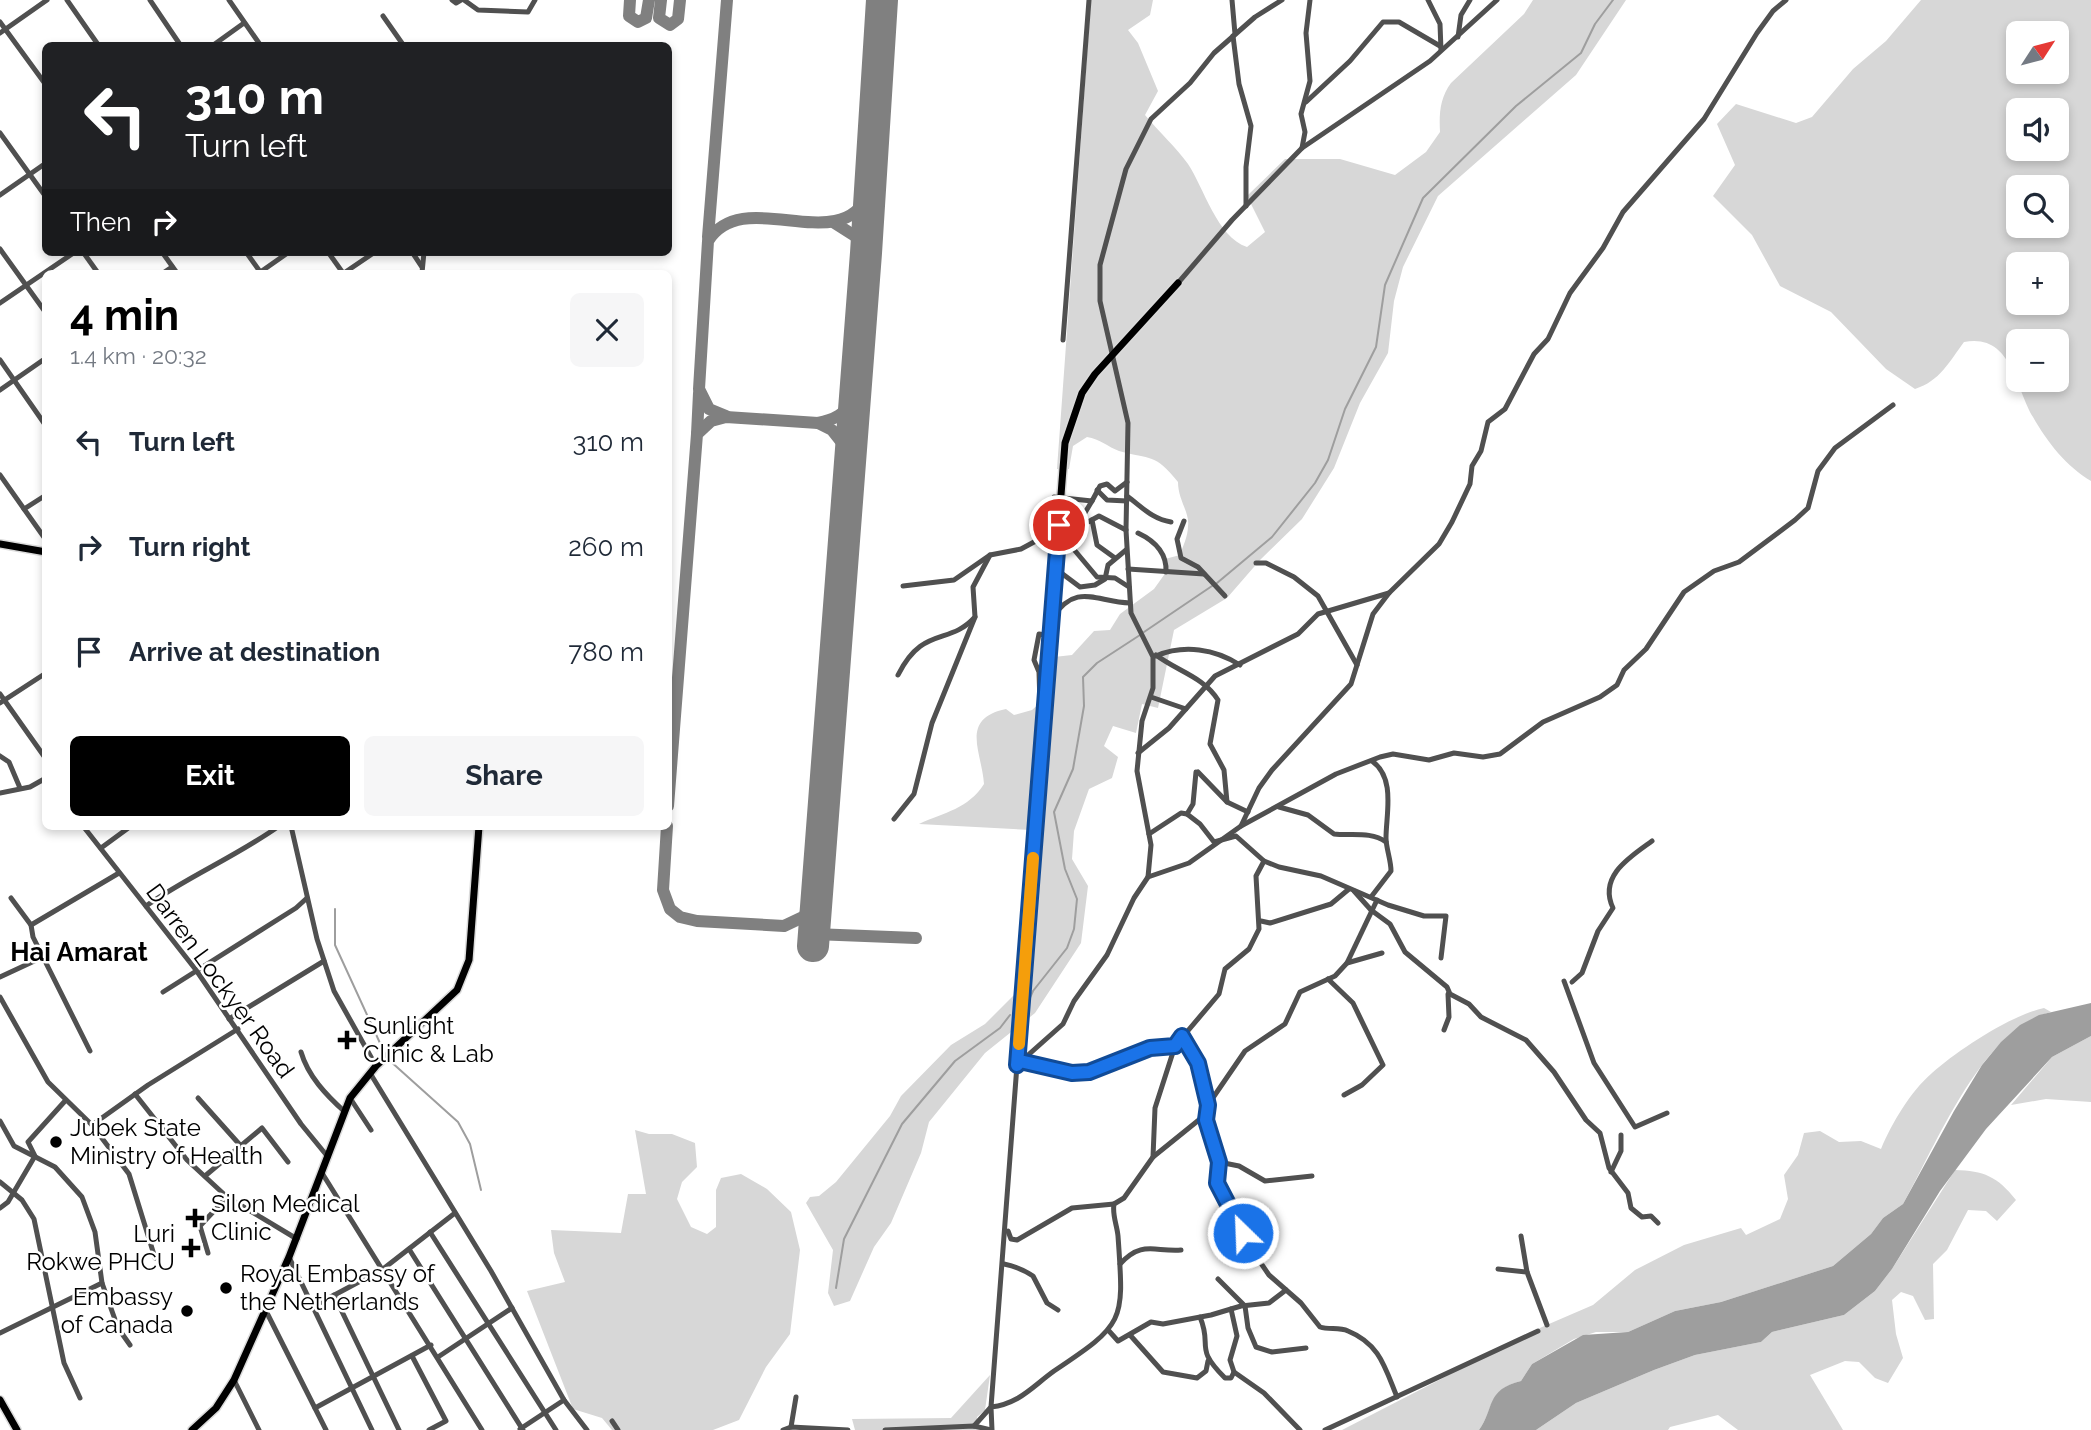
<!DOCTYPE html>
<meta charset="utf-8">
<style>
:root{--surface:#fff;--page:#f6f6f7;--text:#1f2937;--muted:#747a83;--accent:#000}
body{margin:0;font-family:Raleway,sans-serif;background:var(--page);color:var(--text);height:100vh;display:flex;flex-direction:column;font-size:26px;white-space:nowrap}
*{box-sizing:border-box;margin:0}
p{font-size:23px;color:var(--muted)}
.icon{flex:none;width:38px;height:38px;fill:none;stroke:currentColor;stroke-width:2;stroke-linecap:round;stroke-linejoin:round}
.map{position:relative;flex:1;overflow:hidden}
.side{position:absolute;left:42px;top:270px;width:630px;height:560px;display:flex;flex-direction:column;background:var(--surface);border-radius:10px;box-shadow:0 4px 10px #0003}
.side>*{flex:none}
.guide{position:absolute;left:42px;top:42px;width:630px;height:214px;border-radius:10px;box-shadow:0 4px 10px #0003;background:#202124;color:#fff;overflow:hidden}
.needle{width:46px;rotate:54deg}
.tools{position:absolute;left:2006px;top:21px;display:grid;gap:14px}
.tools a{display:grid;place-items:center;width:63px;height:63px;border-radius:10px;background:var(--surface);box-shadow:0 4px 10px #0003;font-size:35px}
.pin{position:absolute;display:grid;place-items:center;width:60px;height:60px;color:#fff;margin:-30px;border:4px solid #fff;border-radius:50%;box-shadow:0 2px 7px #0007}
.me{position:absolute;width:77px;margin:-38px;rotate:336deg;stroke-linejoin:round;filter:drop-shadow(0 0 5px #0008)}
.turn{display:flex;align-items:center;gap:24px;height:147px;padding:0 28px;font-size:32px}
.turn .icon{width:91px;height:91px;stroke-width:2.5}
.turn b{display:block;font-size:49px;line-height:60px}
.then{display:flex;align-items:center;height:66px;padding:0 28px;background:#0003;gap:14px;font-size:26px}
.round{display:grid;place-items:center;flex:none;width:74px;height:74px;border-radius:10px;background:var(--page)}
.headline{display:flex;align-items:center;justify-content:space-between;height:119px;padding:0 28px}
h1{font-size:42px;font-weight:700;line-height:52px;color:var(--accent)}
.action{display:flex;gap:14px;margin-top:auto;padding:14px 28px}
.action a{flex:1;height:80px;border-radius:10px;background:var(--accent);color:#fff;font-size:28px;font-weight:700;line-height:80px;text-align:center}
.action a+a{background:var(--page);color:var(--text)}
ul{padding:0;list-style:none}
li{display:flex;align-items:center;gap:21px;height:105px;padding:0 28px}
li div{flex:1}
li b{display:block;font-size:26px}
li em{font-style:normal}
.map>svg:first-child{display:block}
.green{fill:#d7d7d7;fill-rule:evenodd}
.water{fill:#9e9e9e}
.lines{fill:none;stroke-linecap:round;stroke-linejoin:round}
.stream{stroke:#9e9e9e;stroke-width:2}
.taxiway{stroke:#808080;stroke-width:12}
.runway{stroke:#808080;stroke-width:32}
.major-casing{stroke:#dbdbdb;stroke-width:10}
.minor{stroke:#505050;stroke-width:5}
.major{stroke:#000;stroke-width:7}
.route-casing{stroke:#114b97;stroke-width:18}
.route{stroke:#1a73e8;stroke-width:12}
.slow{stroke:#f59e0b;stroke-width:12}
.poi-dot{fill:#000;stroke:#fff;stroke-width:2.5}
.labels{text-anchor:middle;stroke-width:5;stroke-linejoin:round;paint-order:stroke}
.street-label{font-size:24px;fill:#000;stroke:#fff}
.poi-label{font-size:24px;fill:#000;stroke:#fff;text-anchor:start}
.neighbourhood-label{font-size:26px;font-weight:bold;fill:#000;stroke:#fff}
</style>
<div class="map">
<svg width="2091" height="1430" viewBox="0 0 2091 1430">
<rect width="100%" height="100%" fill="#fff"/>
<g class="green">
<path d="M1091 0H1153L1150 15 1128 30 1138 43 1158 91 1145 115C1158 131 1176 147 1188 164 1204 188 1217 237 1247 247L1265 232 1247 196 1285 159H1340L1395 175 1426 152 1440 132C1439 113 1440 98 1451 83L1524 14 1533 0H1626L1576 75 1438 196 1403 267 1394 301 1388 353 1360 403 1334 468 1302 519 1260 560 1227 598 1174 630 1158 708 1142 704 1136 733 1113 726 1104 746 1118 757 1112 778 1089 789 1074 831 1072 859 1088 886 1081 943 1035 1013 985 1053 929 1122 921 1153 891 1223 874 1247 850 1301 834 1306 828 1293 833 1250 806 1203 810 1197 819 1196 836 1182 890 1116 901 1096 951 1045 985 1024 1019 990 1031 830 919 824C945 812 968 809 984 784 982 752 959 719 1006 709L1014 715 1032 710 1042 701 1045 658 1072 655 1094 631 1110 630 1120 614 1154 589 1164 575 1165 559 1180 555C1183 546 1188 536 1188 526 1190 513 1178 500 1178 482 1155 453 1151 460 1119 451 1108 447 1100 439 1087 437L1073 446 1069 469H1057Z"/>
<path d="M1921 0H2091V481C2067 467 2047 442 2033 417 2015 386 2011 333 1964 342 1949 362 1940 381 1915 389L1886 369 1831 312 1780 286 1752 235 1713 196 1735 165 1717 124 1736 104 1796 123 1812 117 1853 69 1886 41ZM2056 33V72H2018V33ZM2056 110V149H2018V110ZM2056 187V226H2018V187ZM2056 264V303H2018V264ZM2056 341V380H2018V341Z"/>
<path d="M2044 1008 2051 1012C1981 1029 1936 1146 1903 1204L1883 1218 1871 1234 1833 1266 1721 1302 1675 1311 1628 1332H1596L1574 1339 1532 1364 1521 1381C1486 1390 1495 1408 1479 1430H1342L1542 1327 1593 1305 1635 1270 1684 1245 1741 1228 1746 1235 1780 1219 1788 1199 1784 1175 1798 1155 1804 1133 1820 1131 1839 1142 1861 1141 1881 1149C1892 1123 1910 1092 1932 1073 1958 1050 2011 1015 2044 1008Z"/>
<polygon points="2091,1036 2091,1102 2046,1099 2011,1105 2052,1057"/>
<polygon points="635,1130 649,1134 672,1134 695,1143 697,1167 682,1182 677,1199 691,1227 707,1234 716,1227 716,1190 721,1178 741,1174 767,1189 791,1212 800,1250 790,1334 766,1367 739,1420 713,1430 612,1430 602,1418 573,1409 527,1291 565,1282 554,1253 551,1230 621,1233 628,1194 646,1194"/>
<path d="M1955 1170C1984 1171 1997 1176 2016 1200L1997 1221 1986 1211 1968 1210 1947 1250 1933 1264 1934 1319 1925 1320 1913 1296 1901 1292 1892 1300 1896 1334 1903 1358 1888 1383 1875 1378 1859 1362 1845 1361 1810 1375 1843 1430H1738L1718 1415 1670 1427 1668 1430H1536L1576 1403 1654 1370 1695 1355 1761 1342 1772 1332 1844 1315 1875 1291 1892 1269Z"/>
<polygon points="990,1375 985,1410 977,1417 979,1430 855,1430 852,1419 951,1418"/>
</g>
<path class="water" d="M2091 1003V1036L2052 1057 1986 1129 1940 1191 1892 1269 1875 1291 1844 1315 1772 1332 1761 1342 1695 1355 1654 1370 1576 1403 1536 1430H1479C1495 1408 1485 1390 1521 1381L1532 1364 1583 1335 1628 1332 1675 1311 1721 1302 1833 1266 1871 1234 1883 1218 1903 1204 1954 1111 1982 1065 2001 1042 2020 1025 2039 1015Z"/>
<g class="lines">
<g class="stream">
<polyline points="1217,583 1272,537 1315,483 1328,460 1345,409 1376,347 1385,285 1423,198 1516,106 1581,53 1595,24 1613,0"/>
<polyline points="1144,632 1212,586"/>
<polyline points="335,909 335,945 385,1054"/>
<polyline points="1024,1011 1033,991 1067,948 1074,929 1077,899 1065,869 1054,812 1073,769 1084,706 1083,677 1097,663 1140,635"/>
<polyline points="389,1060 458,1122 470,1144 481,1190"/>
<polyline points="836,1288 844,1239 902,1124 955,1061 1000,1028 1010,1015"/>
</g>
<g class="taxiway">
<polyline points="630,0 629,16 638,22 646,18 649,0"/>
<polyline points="661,0 659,18 670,25 678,19 680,0"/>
<polyline points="833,222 855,236 866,253"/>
<polyline points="708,237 727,0"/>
<path d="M726 416 709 409 699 389 708 241C744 184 839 259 869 194"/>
<polyline points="818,423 832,430 851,454"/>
<polyline points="697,434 699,393"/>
<path d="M668 806 697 434 711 421 726 417 818 423C834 420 845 414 854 400"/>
<polyline points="667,826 663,890 670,909 680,917 697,921 784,926 803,917 816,902"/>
<polyline points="814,934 916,938"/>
</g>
<polyline class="runway" points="813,946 866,253 882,0"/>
<g class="major-casing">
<g id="major">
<polyline points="0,544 46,552"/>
<polyline points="1017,1065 1065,443 1082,393 1095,374 1178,283"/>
<polyline points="0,1400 17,1430"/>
<polyline points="192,1430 216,1408 234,1380 289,1257 350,1098 376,1066 457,990 469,960 479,826"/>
</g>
</g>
<g class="minor">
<polyline points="67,0 99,46"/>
<polyline points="150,0 181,46"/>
<polyline points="229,0 261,46"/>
<polyline points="452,0 456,3 461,0"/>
<polyline points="464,0 478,10 528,12 535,0"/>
<polyline points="1232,0 1235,34"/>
<polyline points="1428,0 1440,24 1441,50"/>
<polyline points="383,16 404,46"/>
<polyline points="0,22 46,85"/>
<polyline points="0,33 47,0"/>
<polyline points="1233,36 1239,84 1251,126 1246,167 1246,206"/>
<polyline points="1458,37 1461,15 1470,0"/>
<polyline points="212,46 244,23"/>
<polyline points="1306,102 1350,61 1383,22 1399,22 1440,46"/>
<polyline points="0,133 46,197"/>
<polyline points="1302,148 1305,132 1301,114 1310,81 1306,33 1310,0"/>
<polyline points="0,195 46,163"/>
<polyline points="0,249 46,313"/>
<polyline points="83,252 98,273"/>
<polyline points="162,252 177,273"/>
<polyline points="246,252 261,273"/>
<polyline points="328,252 343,273"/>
<polyline points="412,252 422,267"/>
<polyline points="163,273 172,267"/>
<polyline points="259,273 289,252"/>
<polyline points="344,273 375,252"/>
<polyline points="422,273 424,252"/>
<polyline points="1178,283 1232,220 1302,148 1430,61 1497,0"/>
<polyline points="0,303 75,252"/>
<polyline points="1063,340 1089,0"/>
<polyline points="0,360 46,426"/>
<polyline points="0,390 46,358"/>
<polyline points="0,475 46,540"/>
<polyline points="1097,490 1107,500 1127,501"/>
<path d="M1127 496C1142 507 1152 519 1171 522"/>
<polyline points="1054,497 1092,501 1100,486 1107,484 1115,491 1127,482"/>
<polyline points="1061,503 1079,527 1099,516 1126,530"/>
<polyline points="24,509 46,495"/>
<polyline points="1092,520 1097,545 1115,558"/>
<polyline points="1184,521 1177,539 1181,558 1198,567 1225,596"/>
<polyline points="1077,526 1092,501"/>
<polyline points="1079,527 1071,540 1071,546 1097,577 1115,578 1129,587"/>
<path d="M1138 533C1155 541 1167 553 1166 572"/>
<polyline points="1256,563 1266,563 1294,577 1318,596 1357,665"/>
<polyline points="1056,569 1080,587 1095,585 1105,579 1108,565 1126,550"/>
<polyline points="1128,569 1204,574"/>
<polyline points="903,586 954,580 990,555 1021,549 1047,535"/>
<path d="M1053 617C1077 582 1096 602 1130 603"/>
<path d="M1156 655C1177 671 1204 677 1218 700L1210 744 1224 770 1227 802"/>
<path d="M1156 656C1184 644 1215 649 1240 665"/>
<path d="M898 675C923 625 949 646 975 617L973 587 990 555"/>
<polyline points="0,694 46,759"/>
<polyline points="1151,697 1186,709"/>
<polyline points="0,703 46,673"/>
<polyline points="1040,704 1039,672 1034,660 1039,634 1046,635"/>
<polyline points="1138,753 1169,728 1215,676 1298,634 1318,614 1389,593"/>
<polyline points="0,756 9,762 20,788"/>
<polyline points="1196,772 1193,804 1187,814 1200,824 1214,842 1236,836 1264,861 1279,867 1321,876 1388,905 1424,916 1446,916 1441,958"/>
<polyline points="1198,772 1227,802 1248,812"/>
<polyline points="0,793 30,787 46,778"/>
<path d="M1279 807 1308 815 1334 834C1351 836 1371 831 1386 842"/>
<polyline points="894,819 914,794 932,723 975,617"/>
<polyline points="83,826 196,970 301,1124 328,1157"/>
<polyline points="291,826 317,939 334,991 376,1066"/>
<polyline points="1241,826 1336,774 1380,757 1393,754 1429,760 1454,753 1483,757 1500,754 1543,722 1600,697 1617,685 1624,670 1646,649 1684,592 1714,571 1739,562 1795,520 1808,508 1818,471 1835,448 1893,405"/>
<polyline points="1149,834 1181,813 1187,814"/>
<polyline points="101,848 131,826"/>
<polyline points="1148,877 1151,845 1137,771 1142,721 1153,688 1153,657 1131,613 1126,530 1128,423 1100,301 1100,265 1126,169 1151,119 1190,83 1214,53 1255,17 1282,0"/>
<polyline points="1354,891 1371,910 1390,924 1405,952 1447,987 1450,994 1469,1004 1481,1017 1526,1040 1554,1072 1586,1120 1600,1133 1609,1168 1628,1193 1631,1208 1642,1217 1651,1216 1658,1223"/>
<path d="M1371 897 1391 871C1391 860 1386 848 1386 838 1386 814 1396 778 1372 761"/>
<polyline points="11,898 31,925 33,937 90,1051"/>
<path d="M146 906C189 876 237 856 279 826"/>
<polyline points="1261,921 1270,923 1331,904 1349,889"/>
<polyline points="31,925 119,873"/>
<polyline points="1347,963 1377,900"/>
<polyline points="0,977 43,957"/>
<polyline points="1328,979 1353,1003 1383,1065 1362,1085 1344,1095"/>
<polyline points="1564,981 1594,1063 1635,1127 1667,1113"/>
<path d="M1572 982 1582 973 1598 931 1613 908C1598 876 1630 857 1652 841"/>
<polyline points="163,992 296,908 307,898"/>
<polyline points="0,997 48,1082 92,1125 129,1174 155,1258"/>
<polyline points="229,1019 324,961"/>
<polyline points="1444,1030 1449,1017 1448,994"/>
<path d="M1182 1036 1198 1063 1208 1105 1206 1120 1219 1162 1218 1183 1233 1208 1245 1240 1269 1275 1301 1303 1320 1327C1329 1330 1339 1327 1348 1331 1380 1344 1385 1368 1397 1397"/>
<path d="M301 1052C308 1076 326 1095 345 1112"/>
<polyline points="1020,1061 1071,1073 1089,1072 1150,1048 1175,1046"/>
<polyline points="370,1073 491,1271 564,1400 587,1430"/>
<polyline points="135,1094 187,1160 227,1197 297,1239"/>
<polyline points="198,1098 240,1145"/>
<polyline points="350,1098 371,1130"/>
<polyline points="1208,1105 1245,1051 1285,1024 1300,992 1335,976 1347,963 1382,953"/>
<polyline points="0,1121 14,1146 55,1167 82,1197 95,1232 102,1283 118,1328 130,1345"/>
<polyline points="92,1125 148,1085 238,1029"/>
<polyline points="1153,1157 1205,1115"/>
<polyline points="1219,1162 1239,1166 1265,1181 1312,1176"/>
<polyline points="1611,1172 1621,1151 1621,1135"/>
<polyline points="322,1173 482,1430"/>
<polyline points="205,1176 262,1128 288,1162"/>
<polyline points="0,1182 22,1200 34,1219 64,1363 80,1398"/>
<polyline points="0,1208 8,1202 35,1156 28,1142 65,1101"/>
<polyline points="1008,1231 1011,1239 1017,1240 1072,1208 1114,1204"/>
<polyline points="430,1232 556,1430"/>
<polyline points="1521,1236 1527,1272"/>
<polyline points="409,1249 523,1430"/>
<polyline points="208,1253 200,1226 227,1197"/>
<polyline points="289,1257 372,1430"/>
<path d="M1004 1264C1014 1266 1024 1270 1033 1276L1047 1303 1058 1310"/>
<path d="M1120 1264C1142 1240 1154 1252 1181 1250"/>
<polyline points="1498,1269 1527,1272 1547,1325"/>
<polyline points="1218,1279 1245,1306 1248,1328 1256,1347 1272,1352 1306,1348"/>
<polyline points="334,1295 399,1430"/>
<polyline points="312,1307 383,1269 455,1213"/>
<polyline points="266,1311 326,1430"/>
<path d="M1200 1317C1213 1348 1193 1346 1225 1378H1231L1234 1372 1230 1360 1237 1336 1231 1309"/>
<polyline points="1109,1331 1118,1341 1151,1322 1163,1324 1211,1315 1241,1306 1269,1303 1286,1290"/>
<polyline points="0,1333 102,1283"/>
<polyline points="1130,1335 1163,1372 1197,1378 1206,1371 1208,1361"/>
<polyline points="412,1356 446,1421 429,1430"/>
<polyline points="438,1357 512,1308"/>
<polyline points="1234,1372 1264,1393 1300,1430"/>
<polyline points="234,1380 259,1430"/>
<polyline points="315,1408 431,1345"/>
<polyline points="612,1421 618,1430"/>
<polyline points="974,1426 991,1407 1017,1065 1063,1024 1074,1001 1107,955 1134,898 1148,877 1189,863 1241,826 1259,788 1272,770 1351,684 1373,614 1389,593 1439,544 1452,522 1470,484 1472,466 1481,451 1488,422 1505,409 1534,354 1548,339 1570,293 1603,248 1623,212 1704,119 1757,33 1773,11 1786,0"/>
<polyline points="791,1427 796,1397"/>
<polyline points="520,1429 564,1400"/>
<polyline points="783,1430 791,1427 848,1430"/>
<polyline points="885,1430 974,1426 991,1430"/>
<path d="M992 1430 991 1407C1019 1404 1033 1386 1054 1371 1126 1323 1124 1322 1118 1236 1117 1225 1112 1215 1114 1204L1124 1198 1153 1157 1155 1108 1175 1046 1219 994 1225 969 1249 949 1259 929 1256 876 1264 861"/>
<polyline points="1325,1430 1538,1331"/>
</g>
<use href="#major" class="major"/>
</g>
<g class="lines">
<g class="route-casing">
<polyline id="route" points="1059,525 1017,1065 1020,1061 1072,1073 1089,1072 1150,1048 1175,1046 1182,1036 1198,1063 1208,1105 1206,1120 1219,1162 1217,1183 1243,1233"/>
</g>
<use href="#route" class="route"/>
<polyline class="slow" points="1019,1044 1033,858"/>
</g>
<g class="poi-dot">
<path d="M343.5 1029.5h7v7h7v7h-7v7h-7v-7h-7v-7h7z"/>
<circle cx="56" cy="1142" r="7"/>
<path d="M191.5 1207.5h7v7h7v7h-7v7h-7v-7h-7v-7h7z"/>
<path d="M187.5 1237.5h7v7h7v7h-7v7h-7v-7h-7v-7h7z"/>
<circle cx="226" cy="1288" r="7"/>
<circle cx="187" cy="1311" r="7"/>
</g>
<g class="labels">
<g class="street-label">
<text transform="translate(220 981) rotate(54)" y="8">Darren Lockyer Road</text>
</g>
<g class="poi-label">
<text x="363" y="1034">Sunlight<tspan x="363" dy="28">Clinic &amp; Lab</tspan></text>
<text x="70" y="1136">Jubek State<tspan x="70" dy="28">Ministry of Health</tspan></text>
<text x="211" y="1212">Silon Medical<tspan x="211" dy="28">Clinic</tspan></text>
<text x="175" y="1242" text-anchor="end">Luri<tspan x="175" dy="28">Rokwe PHCU</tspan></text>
<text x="240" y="1282">Royal Embassy of<tspan x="240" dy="28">the Netherlands</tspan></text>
<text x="173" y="1305" text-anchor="end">Embassy<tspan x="173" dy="28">of Canada</tspan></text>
</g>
<g class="neighbourhood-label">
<text x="79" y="961">Hai Amarat</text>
</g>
</g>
</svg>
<div class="tools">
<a><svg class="needle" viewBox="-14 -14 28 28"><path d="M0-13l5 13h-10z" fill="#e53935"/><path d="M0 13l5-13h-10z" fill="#747a83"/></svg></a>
<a><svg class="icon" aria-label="sound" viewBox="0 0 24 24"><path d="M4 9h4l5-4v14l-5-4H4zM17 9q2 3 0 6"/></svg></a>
<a><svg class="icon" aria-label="search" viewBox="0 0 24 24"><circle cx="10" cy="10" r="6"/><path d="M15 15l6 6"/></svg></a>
<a>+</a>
<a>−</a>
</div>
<div class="pin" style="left:1059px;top:525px;background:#d93025"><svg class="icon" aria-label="arrive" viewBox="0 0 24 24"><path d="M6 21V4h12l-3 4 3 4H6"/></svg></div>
<svg class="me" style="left:1243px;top:1233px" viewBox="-20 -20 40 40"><circle r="17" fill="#1a73e8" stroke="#fff" stroke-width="3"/><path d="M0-11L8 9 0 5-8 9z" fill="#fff"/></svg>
<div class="guide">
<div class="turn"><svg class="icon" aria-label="left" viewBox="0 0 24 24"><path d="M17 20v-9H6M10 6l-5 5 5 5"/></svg><div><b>310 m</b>Turn left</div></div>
<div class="then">Then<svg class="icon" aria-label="right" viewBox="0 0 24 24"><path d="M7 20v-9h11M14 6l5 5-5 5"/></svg></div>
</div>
<section class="side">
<div class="headline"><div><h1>4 min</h1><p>1.4 km · 20:32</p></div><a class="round"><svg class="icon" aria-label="close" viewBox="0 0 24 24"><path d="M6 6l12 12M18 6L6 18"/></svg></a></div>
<ul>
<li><svg class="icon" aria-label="left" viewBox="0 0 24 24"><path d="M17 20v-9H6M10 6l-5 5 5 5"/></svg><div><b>Turn left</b></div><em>310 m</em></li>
<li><svg class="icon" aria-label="right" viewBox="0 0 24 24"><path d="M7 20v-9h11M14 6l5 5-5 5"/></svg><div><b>Turn right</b></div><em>260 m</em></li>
<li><svg class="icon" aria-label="arrive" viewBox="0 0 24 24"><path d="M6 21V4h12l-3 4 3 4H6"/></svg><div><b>Arrive at destination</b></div><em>780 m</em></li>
</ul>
<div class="action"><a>Exit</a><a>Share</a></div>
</section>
</div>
